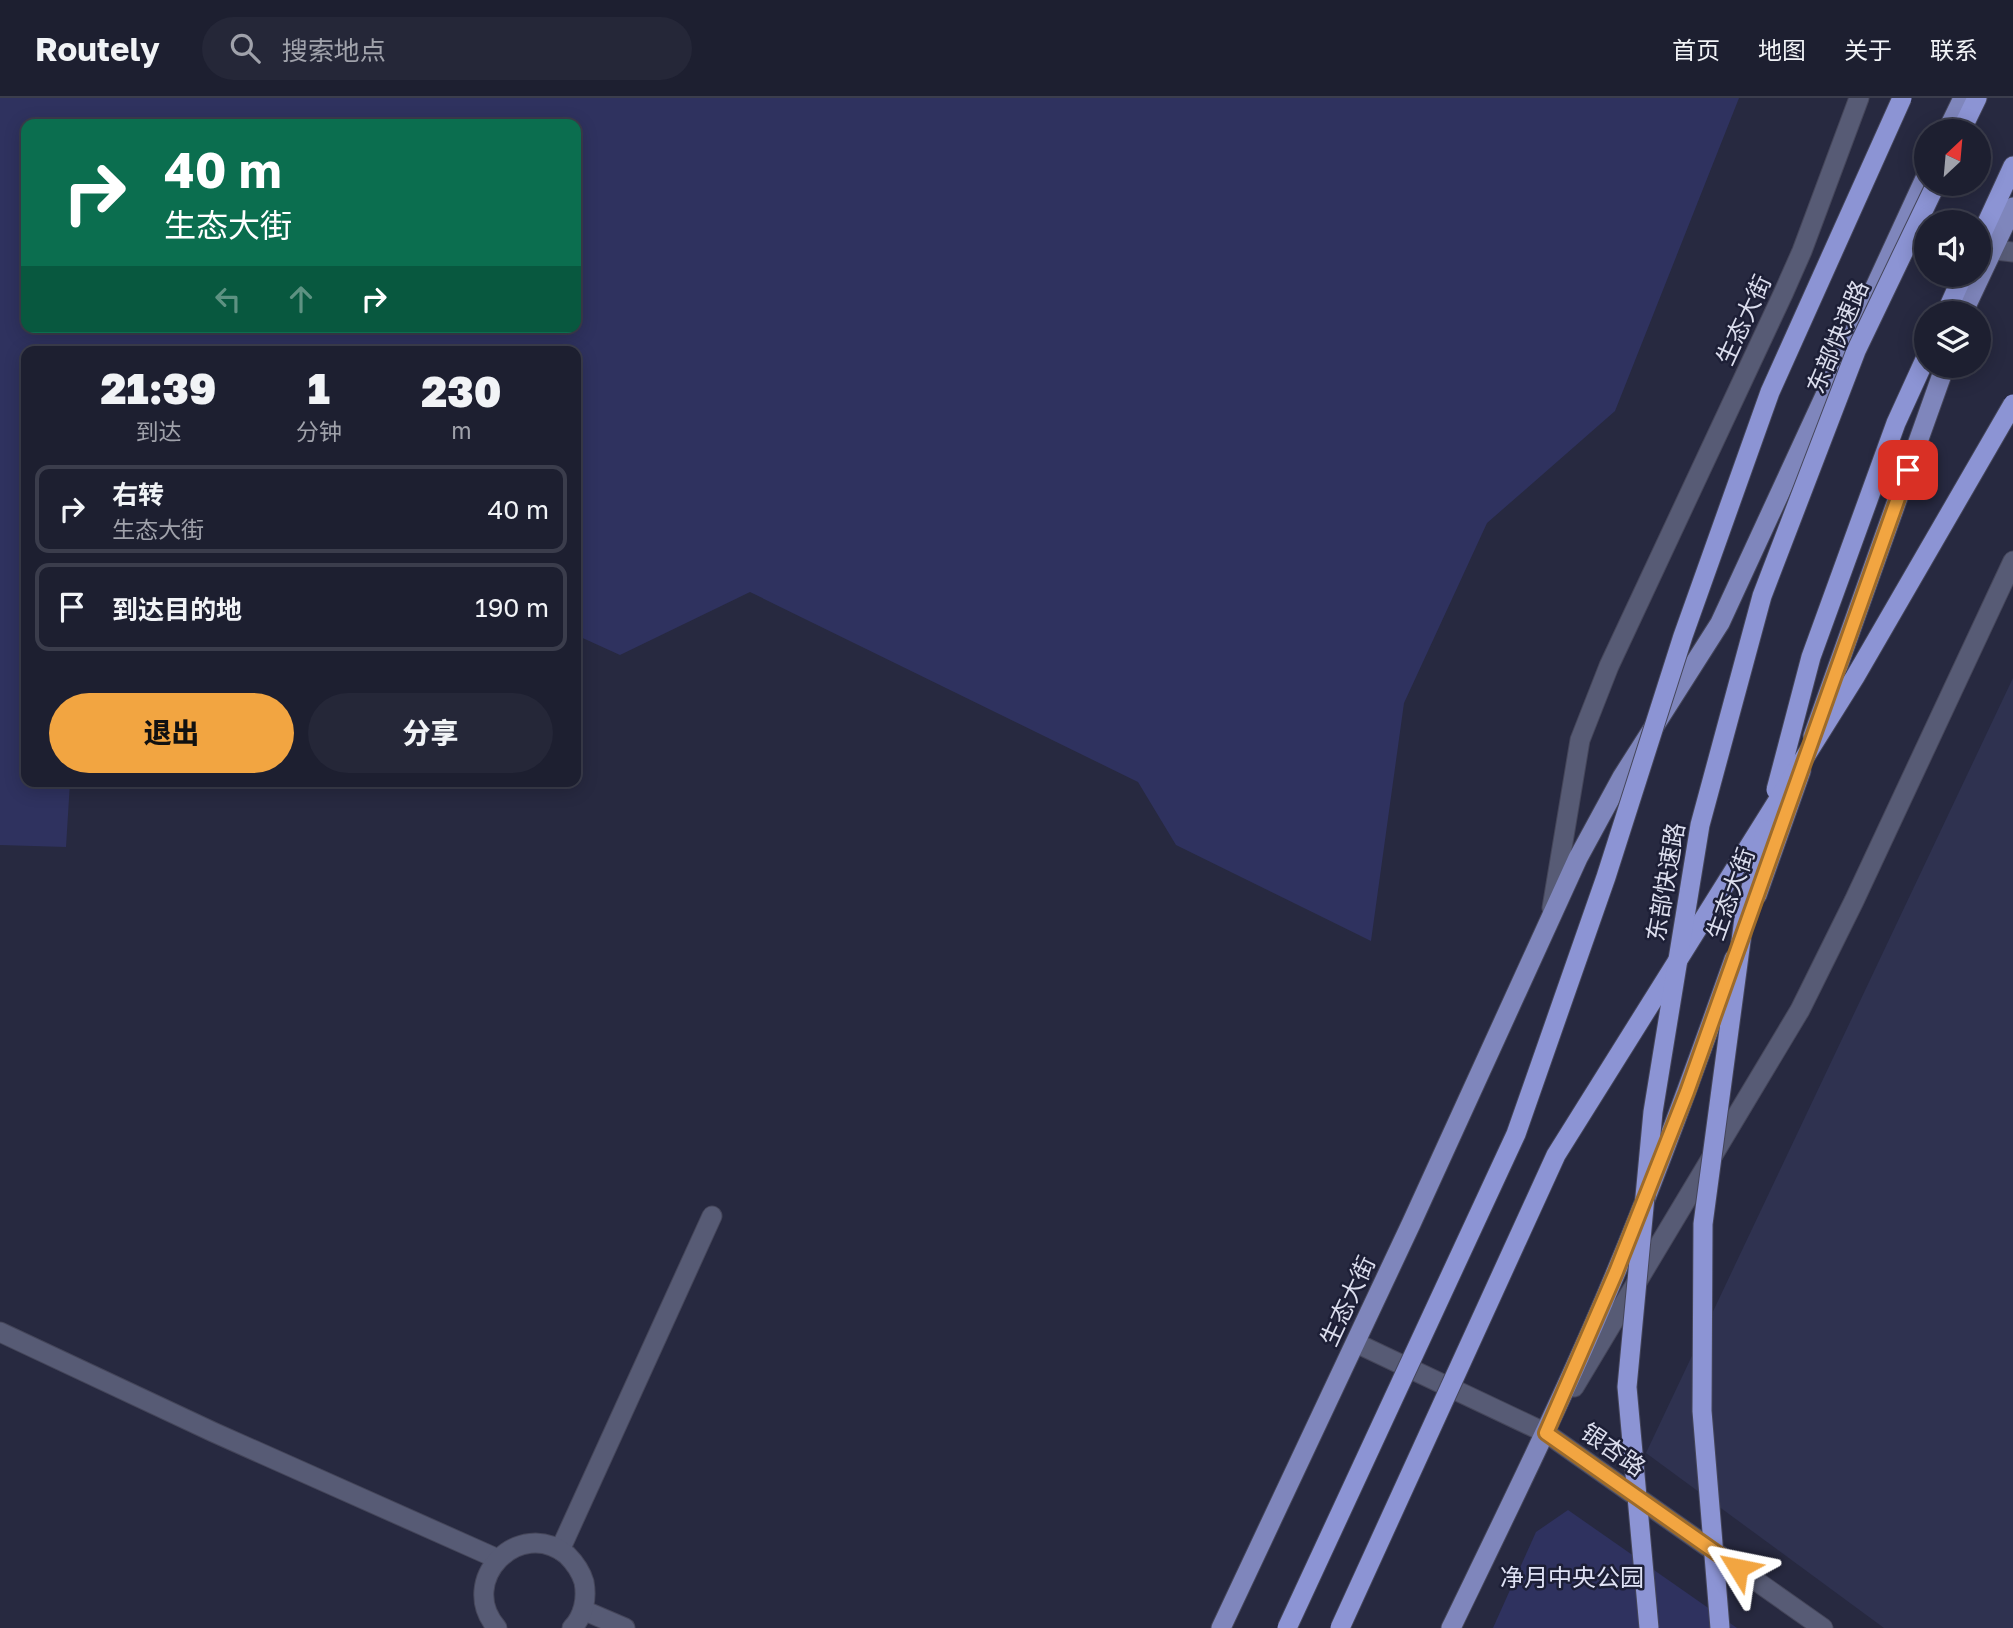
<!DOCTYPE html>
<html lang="zh">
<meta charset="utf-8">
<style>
:root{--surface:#1d1f30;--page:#252738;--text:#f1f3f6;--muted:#a0a2ab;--line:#3b3d4c;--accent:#f2a541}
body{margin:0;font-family:"Golos Text","Noto Sans SC",sans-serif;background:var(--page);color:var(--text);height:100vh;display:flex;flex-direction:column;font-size:26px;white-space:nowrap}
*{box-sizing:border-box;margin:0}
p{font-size:23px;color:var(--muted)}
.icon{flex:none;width:38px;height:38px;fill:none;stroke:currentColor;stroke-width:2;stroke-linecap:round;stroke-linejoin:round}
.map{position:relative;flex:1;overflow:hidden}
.panel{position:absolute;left:21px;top:248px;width:560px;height:441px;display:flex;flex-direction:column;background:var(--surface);border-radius:14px;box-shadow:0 4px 18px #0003,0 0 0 2px var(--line)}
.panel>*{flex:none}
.banner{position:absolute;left:21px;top:21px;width:560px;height:214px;border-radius:14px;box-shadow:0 4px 18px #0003,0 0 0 2px var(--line);background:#0b6e4f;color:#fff;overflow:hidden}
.needle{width:46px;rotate:26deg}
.controls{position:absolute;left:1914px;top:21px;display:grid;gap:14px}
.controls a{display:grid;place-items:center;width:77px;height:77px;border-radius:50%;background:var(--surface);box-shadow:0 4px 18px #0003,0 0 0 2px var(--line);font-size:35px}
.pin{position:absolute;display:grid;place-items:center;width:60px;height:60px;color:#fff;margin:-30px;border-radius:14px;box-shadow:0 4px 10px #0006}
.me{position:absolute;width:77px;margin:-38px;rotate:305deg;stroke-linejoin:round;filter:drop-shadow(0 0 5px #0008)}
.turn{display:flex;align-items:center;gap:24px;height:147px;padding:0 28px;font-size:32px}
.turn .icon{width:91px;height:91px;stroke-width:2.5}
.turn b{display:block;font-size:49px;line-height:60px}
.lanes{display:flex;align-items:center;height:66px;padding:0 28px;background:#0003;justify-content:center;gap:35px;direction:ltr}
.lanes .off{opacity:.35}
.eta{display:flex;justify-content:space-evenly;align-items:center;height:119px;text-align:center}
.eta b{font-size:42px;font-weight:800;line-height:49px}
.action{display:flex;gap:14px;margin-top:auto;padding:14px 28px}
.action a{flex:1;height:80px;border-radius:42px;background:var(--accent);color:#111;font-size:28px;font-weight:800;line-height:80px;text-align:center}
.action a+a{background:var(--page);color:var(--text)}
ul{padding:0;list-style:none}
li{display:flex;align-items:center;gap:21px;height:88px;margin:0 14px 10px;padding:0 14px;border:4px solid var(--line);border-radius:14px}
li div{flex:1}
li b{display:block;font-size:26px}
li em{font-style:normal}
header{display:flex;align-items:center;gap:42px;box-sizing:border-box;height:98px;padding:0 35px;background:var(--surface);border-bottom:2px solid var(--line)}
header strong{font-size:33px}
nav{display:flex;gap:38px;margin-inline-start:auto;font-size:24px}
.search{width:490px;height:63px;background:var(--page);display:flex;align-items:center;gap:18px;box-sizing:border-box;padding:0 24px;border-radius:38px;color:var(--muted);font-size:26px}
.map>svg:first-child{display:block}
.built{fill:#2f3250}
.green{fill:#2f325f;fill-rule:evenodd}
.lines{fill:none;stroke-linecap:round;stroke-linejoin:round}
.minor-casing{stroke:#45465a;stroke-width:21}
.tertiary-casing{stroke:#45465a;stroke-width:21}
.secondary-casing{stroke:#45465a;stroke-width:21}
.primary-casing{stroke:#45465a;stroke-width:21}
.trunk-casing{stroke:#45465a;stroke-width:21}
.minor{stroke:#575b75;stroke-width:19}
.tertiary{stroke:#575b75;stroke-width:19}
.secondary{stroke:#575b75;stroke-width:19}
.primary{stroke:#7f86bc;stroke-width:19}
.trunk{stroke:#8c94d4;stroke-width:19}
.trunk-bridge-casing{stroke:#45465a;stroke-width:21;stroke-linecap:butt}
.trunk-bridge{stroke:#8c94d4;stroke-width:19}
.route-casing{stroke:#9d6b2a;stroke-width:18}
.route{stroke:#f2a541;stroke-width:12}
.labels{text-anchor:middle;stroke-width:5;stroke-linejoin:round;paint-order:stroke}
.street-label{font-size:24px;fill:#dbdded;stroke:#1d1f36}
.park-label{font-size:24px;fill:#dfe2f5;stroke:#1d1f36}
</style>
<header>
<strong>Routely</strong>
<div class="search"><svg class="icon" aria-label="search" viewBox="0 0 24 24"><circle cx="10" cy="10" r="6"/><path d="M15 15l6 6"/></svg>搜索地点</div>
<nav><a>首页</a><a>地图</a><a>关于</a><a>联系</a></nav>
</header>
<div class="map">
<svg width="2013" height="1530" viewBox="0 0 2013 1530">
<rect width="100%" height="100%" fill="#272940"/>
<polygon class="built" points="2013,580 2013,1530 1884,1530 1646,1355"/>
<g class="green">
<path d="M0 0H1739L1615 313 1487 425 1404 605 1371 843 1176 747 1138 684 750 494 620 557 576 537V254H26V684H70L66 749 0 747ZM26 26H576V229H26Z"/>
<polygon points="1568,1412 1737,1530 1493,1530 1536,1434"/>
</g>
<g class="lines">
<g class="minor-casing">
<g id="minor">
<polyline points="0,1234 213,1334 498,1461"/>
<polyline points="1356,1245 1546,1335 1823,1530"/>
<polyline points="560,1452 712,1118"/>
<polyline points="583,1512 625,1530"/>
<path d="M497 1530C456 1483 519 1418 567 1457 575 1465 581 1474 584 1484 587 1500 584 1518 572 1530"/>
</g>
</g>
<g class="tertiary-casing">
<g id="tertiary">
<polyline points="1552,810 1580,642 1609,568 1783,196 1802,153 1859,0"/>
<polyline points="1574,1289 1800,912 1854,803 2013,463"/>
</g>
</g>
<g class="secondary-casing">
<polyline id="secondary" points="1979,150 2013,154"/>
</g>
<g class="primary-casing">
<g id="primary">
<polyline points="1947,33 1963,0"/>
<polyline points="1963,215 2013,109"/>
<polyline points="1813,638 1945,268"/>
<polyline points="1757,797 1801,673"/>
<polyline points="1221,1530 1411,1126 1578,760 1622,679 1720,525 1927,76"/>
<path d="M1451 1530C1508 1412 1566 1295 1616 1174 1659 1071 1697 966 1734 861"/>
</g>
</g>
<g class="trunk-casing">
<g id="trunk">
<polyline points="1961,33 1977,0"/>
<polyline points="1979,142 2013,68"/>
<polyline points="1946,215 1963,177"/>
</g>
</g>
<use href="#minor" class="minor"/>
<use href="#tertiary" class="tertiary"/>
<use href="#secondary" class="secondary"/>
<use href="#primary" class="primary"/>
<use href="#trunk" class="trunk"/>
<g class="trunk-bridge-casing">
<g id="trunk-bridge">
<polyline points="1776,692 1811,559 1896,325 1927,257"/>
<polyline points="1287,1530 1516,1036 1606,779 1683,538 1770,294 1902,0"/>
<polyline points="1340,1530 1556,1057 1855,579 2013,306"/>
<polyline points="1649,1530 1627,1289 1653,1014 1700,727 1762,498 1856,253 1936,86"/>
<polyline points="1720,1530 1702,1313 1703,1126 1745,813 1766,732"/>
</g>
</g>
<use href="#trunk-bridge" class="trunk-bridge"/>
</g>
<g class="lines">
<g class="route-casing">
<polyline id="route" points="1738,1470 1546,1335 1616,1174 1687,994 1908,372"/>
</g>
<use href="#route" class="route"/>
</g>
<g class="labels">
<g class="street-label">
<text transform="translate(1744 222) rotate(-65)" y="8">生态大街</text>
<text transform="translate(1838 239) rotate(-67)" y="8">东部快速路</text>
<text transform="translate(1666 784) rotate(-80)" y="8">东部快速路</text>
<text transform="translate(1731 796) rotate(-70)" y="8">生态大街</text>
<text transform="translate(1348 1203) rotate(-65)" y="8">生态大街</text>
<text transform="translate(1613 1352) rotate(35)" y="8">银杏路</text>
</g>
<g class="park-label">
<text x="1572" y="1488">净月中央公园</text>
</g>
</g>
</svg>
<div class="controls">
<a><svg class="needle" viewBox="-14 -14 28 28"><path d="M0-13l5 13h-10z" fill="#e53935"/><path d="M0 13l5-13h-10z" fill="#a0a2ab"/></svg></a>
<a><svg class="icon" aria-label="sound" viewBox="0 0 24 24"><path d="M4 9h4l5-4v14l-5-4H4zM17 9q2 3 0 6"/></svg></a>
<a><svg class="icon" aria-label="layers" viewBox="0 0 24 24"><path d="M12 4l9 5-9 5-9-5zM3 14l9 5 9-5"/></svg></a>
</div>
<div class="pin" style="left:1908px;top:372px;background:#d93025"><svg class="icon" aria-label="arrive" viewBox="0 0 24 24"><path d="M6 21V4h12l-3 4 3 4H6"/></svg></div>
<svg class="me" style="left:1738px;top:1470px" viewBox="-20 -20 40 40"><path d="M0-17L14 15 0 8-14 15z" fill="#f2a541" stroke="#fff" stroke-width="4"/></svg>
<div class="banner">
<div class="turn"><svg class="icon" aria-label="right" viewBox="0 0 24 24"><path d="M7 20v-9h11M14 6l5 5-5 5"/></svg><div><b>40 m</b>生态大街</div></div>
<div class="lanes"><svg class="icon off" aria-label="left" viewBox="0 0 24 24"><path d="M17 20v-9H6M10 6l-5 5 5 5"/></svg><svg class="icon off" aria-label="ahead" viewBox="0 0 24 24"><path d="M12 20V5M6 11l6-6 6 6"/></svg><svg class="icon" aria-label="right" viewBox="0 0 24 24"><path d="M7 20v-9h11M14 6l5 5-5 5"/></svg></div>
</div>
<section class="panel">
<div class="eta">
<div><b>21:39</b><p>到达</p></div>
<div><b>1</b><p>分钟</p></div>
<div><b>230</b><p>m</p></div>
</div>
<ul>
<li><svg class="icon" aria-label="right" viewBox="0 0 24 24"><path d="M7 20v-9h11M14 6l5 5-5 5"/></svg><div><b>右转</b><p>生态大街</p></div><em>40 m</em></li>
<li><svg class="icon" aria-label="arrive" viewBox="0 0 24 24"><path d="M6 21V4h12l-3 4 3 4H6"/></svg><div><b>到达目的地</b></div><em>190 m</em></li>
</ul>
<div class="action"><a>退出</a><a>分享</a></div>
</section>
</div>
